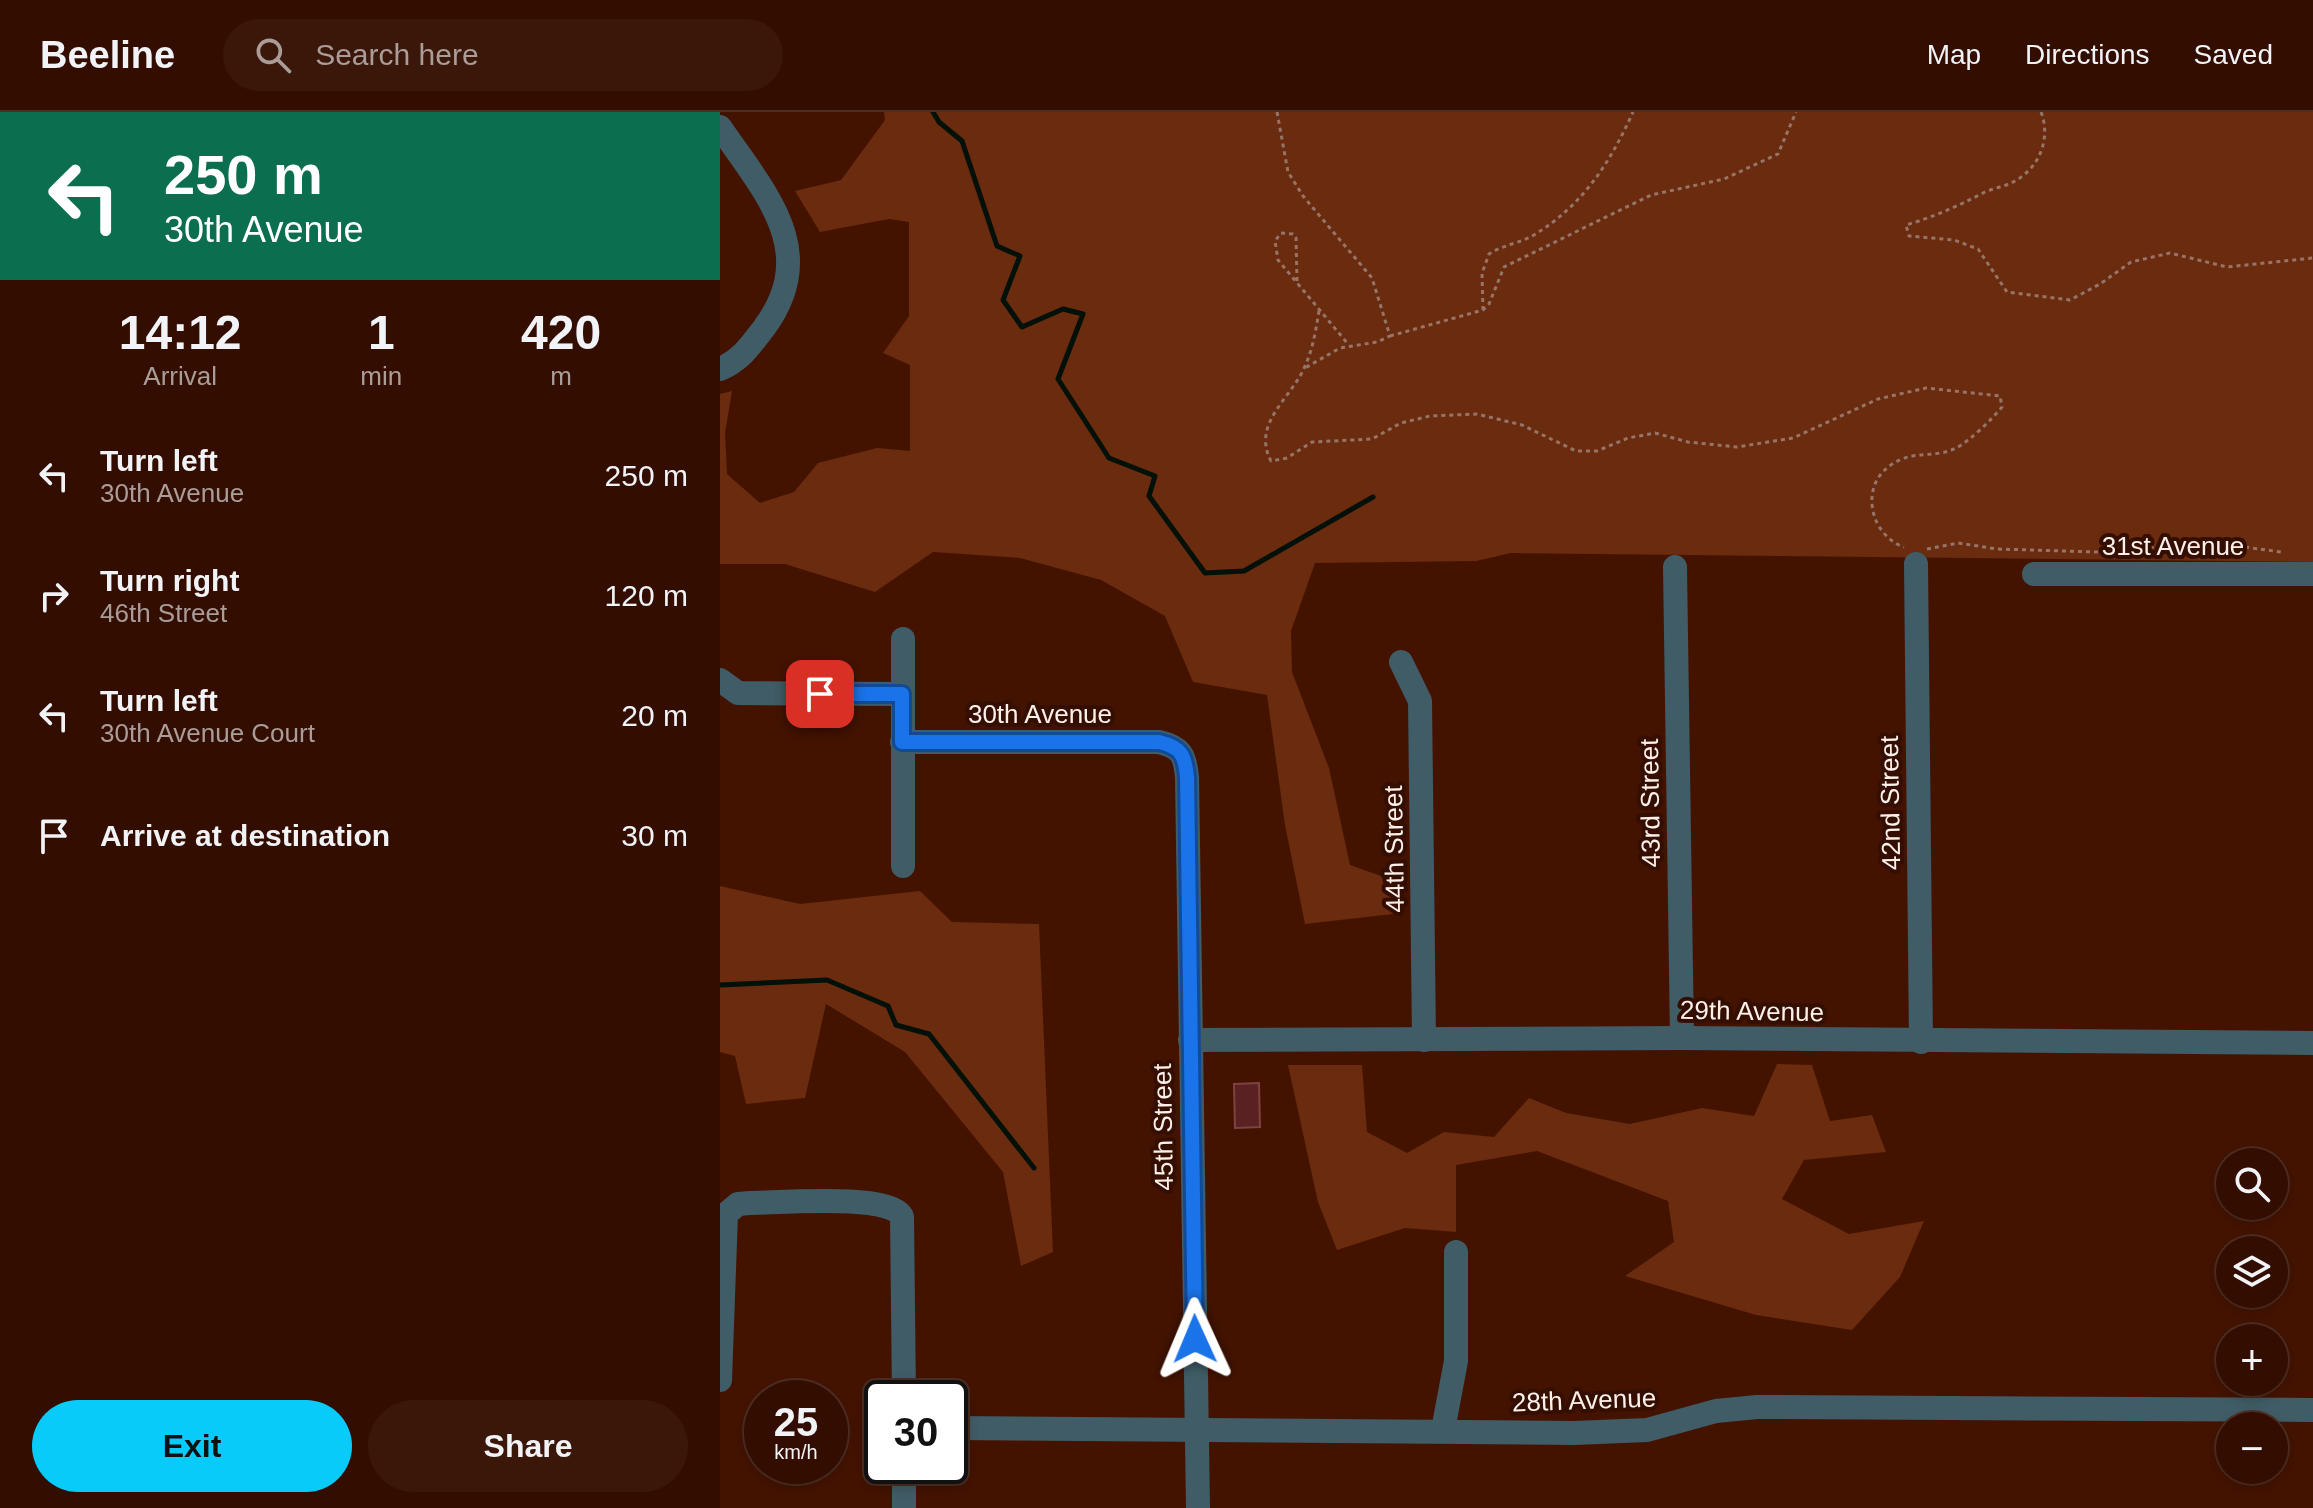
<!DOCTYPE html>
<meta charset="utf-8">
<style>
:root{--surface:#330e00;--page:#3b170a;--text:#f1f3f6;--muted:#a99c99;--line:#4e2e22;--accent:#08cbfa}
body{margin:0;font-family:Arial,sans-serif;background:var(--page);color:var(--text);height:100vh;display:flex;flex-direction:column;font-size:30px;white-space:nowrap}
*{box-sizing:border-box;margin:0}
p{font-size:26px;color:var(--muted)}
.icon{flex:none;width:44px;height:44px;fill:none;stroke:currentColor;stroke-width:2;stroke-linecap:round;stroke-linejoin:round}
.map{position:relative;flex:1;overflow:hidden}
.side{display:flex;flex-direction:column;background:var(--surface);width:720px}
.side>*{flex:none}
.banner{background:#0b6e4f;color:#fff;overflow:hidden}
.buttons{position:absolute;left:1496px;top:1036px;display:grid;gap:16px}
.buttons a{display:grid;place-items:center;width:72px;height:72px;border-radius:50%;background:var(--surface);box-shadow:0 4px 12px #0003,0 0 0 2px var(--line);font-size:40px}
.speed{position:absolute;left:24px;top:1268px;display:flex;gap:16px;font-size:40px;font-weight:700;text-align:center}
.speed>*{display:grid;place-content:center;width:104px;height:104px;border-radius:50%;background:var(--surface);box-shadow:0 4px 12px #0003,0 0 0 2px var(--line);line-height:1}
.speed small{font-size:20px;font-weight:400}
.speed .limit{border:4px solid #111;border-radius:12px;background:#fff;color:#111}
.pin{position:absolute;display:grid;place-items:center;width:68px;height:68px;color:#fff;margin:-34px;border-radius:16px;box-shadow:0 4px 12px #0006}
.me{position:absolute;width:88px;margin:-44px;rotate:359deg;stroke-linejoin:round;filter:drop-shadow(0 0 6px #0008)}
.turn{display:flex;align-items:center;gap:28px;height:168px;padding:0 32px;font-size:36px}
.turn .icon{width:104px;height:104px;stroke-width:2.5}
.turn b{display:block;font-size:56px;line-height:68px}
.eta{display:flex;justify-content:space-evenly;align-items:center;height:136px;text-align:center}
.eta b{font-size:48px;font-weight:600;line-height:56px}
.action{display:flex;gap:16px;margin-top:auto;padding:16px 32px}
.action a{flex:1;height:92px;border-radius:48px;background:var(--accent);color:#111;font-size:32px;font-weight:600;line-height:92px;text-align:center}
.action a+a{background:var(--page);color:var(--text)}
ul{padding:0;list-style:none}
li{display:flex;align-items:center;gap:24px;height:120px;padding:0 32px}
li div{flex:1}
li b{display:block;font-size:30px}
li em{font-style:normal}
header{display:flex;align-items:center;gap:48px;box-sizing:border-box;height:112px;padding:0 40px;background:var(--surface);border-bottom:2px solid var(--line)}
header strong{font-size:38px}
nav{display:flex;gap:44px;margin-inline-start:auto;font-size:28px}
.search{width:560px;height:72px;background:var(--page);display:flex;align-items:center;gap:20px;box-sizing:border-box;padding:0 28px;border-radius:44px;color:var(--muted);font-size:30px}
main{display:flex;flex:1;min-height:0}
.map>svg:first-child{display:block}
.green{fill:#6a2b0e}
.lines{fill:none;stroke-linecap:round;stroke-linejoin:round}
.stream{stroke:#011008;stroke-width:5}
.building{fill:#592121;stroke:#7e4341;stroke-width:2}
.path{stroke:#967568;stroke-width:3;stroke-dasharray:4 4;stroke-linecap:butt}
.minor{stroke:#405c66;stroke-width:24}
.route-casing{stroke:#114b97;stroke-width:20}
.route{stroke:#1a73e8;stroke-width:14}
.labels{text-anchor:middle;stroke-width:8;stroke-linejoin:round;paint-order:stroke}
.street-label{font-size:26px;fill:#fdf0ea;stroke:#340e00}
</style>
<header>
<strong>Beeline</strong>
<div class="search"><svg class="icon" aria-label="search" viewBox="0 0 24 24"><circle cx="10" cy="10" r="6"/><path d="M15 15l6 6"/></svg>Search here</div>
<nav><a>Map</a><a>Directions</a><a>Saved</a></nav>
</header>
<main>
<section class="side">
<div class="banner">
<div class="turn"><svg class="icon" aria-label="left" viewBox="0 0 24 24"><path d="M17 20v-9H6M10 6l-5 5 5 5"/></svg><div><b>250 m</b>30th Avenue</div></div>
</div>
<div class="eta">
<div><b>14:12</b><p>Arrival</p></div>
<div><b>1</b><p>min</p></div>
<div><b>420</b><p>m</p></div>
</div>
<ul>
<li><svg class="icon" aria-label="left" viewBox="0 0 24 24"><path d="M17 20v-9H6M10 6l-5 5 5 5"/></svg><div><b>Turn left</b><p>30th Avenue</p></div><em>250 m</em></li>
<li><svg class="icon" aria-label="right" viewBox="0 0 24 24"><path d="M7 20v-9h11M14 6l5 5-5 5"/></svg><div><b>Turn right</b><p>46th Street</p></div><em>120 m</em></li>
<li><svg class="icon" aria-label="left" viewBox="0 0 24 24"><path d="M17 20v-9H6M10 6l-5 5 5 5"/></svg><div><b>Turn left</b><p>30th Avenue Court</p></div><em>20 m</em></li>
<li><svg class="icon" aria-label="arrive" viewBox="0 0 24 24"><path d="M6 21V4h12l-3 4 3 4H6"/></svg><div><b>Arrive at destination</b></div><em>30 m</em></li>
</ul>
<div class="action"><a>Exit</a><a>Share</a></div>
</section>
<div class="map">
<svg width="1593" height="1396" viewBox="0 0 1593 1396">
<rect width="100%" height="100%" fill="#441300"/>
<g class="green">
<polygon points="164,0 1593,0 1593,450 791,441 756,449 595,451 571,519 572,560 609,656 630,753 678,770 673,802 585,812 565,713 547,583 473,570 445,504 381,468 300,446 213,440 155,480 65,452 0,452 0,282 12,279 5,321 7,362 40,391 74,380 98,351 157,336 190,339 190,253 163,241 189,204 189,110 169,107 100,120 75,79 121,68 165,8"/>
<polygon points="0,774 80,792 200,779 232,810 319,812 333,1140 301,1154 283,1060 185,940 106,892 85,986 26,992 15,944 0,940"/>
<polygon points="1057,952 1092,953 1110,1009 1152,1003 1166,1040 1084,1048 1062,1087 1129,1122 1204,1109 1180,1165 1132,1218 1036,1203 905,1164 954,1130 948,1089 817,1039 736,1053 736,1120 685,1116 617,1138 598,1090 568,953 642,953 647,1020 687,1041 724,1020 774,1025 809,986 846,1001 910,1012 982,996 1034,1004"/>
</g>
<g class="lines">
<g class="stream">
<polyline points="213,0 219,10 242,29 277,134 300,144 283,188 302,215 343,197 363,202 338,267 389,346 435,364 429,384 485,461 524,459 653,385"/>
<polyline points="0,873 107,868 168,894 176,913 209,922 314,1056"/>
</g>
</g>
<polygon class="building" points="539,971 540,1015 515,1016 514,972"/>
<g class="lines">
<g class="path">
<polyline points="557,0 568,60 583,84 652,166 670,224 657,230 620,236 585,256"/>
<path d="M1321 0C1331 26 1320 55 1295 69 1285 75 1271 76 1261 82 1236 95 1213 105 1186 113L1189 124 1234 128 1258 137 1287 180 1350 188 1380 172 1411 150 1450 141 1507 155 1593 146"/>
<polyline points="577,169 576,126 573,122 561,121 555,129 558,148 628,232"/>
<path d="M763 198 762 161 769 142C783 133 800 131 814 123 863 93 890 51 913 0"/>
<path d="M599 199C596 217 593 237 585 254 572 286 531 311 551 349L567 346 592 330 652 327 681 311 710 304 757 302 802 313 856 339H877L908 326 935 321 968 330 1017 335 1073 326 1158 287 1206 276 1280 284 1282 295C1272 307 1250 329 1236 336 1219 345 1199 340 1182 347 1157 357 1146 380 1155 406 1159 418 1171 431 1184 435"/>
<polyline points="670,224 763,198 769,192 784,155 931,83 1004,67 1058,42 1076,0"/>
<polyline points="1207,437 1238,431 1277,437 1378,440 1489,430 1561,440"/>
</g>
<g class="minor">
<path d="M0 15C45 81 101 139 44 216 30 234 21 248 0 257"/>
<polyline points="1196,452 1201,930"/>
<polyline points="955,455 962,926"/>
<polyline points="1314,462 1593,462"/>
<polyline points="183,527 183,754"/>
<polyline points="681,550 700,589 704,928"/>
<polyline points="0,568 18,581 182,582"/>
<path d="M182 630H439C461 635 465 643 467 665L478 1396"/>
<polyline points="470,928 962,926 1593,931"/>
<path d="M0 1268 6 1102 18 1092 30 1091C56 1091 173 1081 182 1105L184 1286"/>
<polyline points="230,1316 854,1321 927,1318 996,1299 1037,1295 1593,1298"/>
<polyline points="723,1318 736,1249 736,1140"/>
<polyline points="184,1354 184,1396"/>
</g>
</g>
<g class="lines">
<g class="route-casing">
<path id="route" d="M100 582H182V630H439C461 635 465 643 467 665L475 1227"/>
</g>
<use href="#route" class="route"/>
</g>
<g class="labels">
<g class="street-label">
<text x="1453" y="443">31st Avenue</text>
<text x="320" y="611">30th Avenue</text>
<text transform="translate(930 691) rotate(-91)" y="9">43rd Street</text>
<text transform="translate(1170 691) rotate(-91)" y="9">42nd Street</text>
<text transform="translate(674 737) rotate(-91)" y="9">44th Street</text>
<text transform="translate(1032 899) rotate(1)" y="9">29th Avenue</text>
<text transform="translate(443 1015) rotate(-91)" y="9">45th Street</text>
<text transform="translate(864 1288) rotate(-2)" y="9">28th Avenue</text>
</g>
</g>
</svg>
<div class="buttons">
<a><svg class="icon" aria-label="search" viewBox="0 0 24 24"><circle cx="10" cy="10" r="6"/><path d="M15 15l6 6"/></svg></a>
<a><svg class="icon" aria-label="layers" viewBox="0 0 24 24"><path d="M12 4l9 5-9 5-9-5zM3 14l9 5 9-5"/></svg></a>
<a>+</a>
<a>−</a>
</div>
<div class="speed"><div>25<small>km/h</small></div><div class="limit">30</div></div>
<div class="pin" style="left:100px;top:582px;background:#d93025"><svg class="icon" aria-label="arrive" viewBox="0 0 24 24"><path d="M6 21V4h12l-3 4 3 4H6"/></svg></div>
<svg class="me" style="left:475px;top:1227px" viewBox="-20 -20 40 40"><path d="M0-17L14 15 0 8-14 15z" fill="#1a73e8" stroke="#fff" stroke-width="4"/></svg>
</div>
</main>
